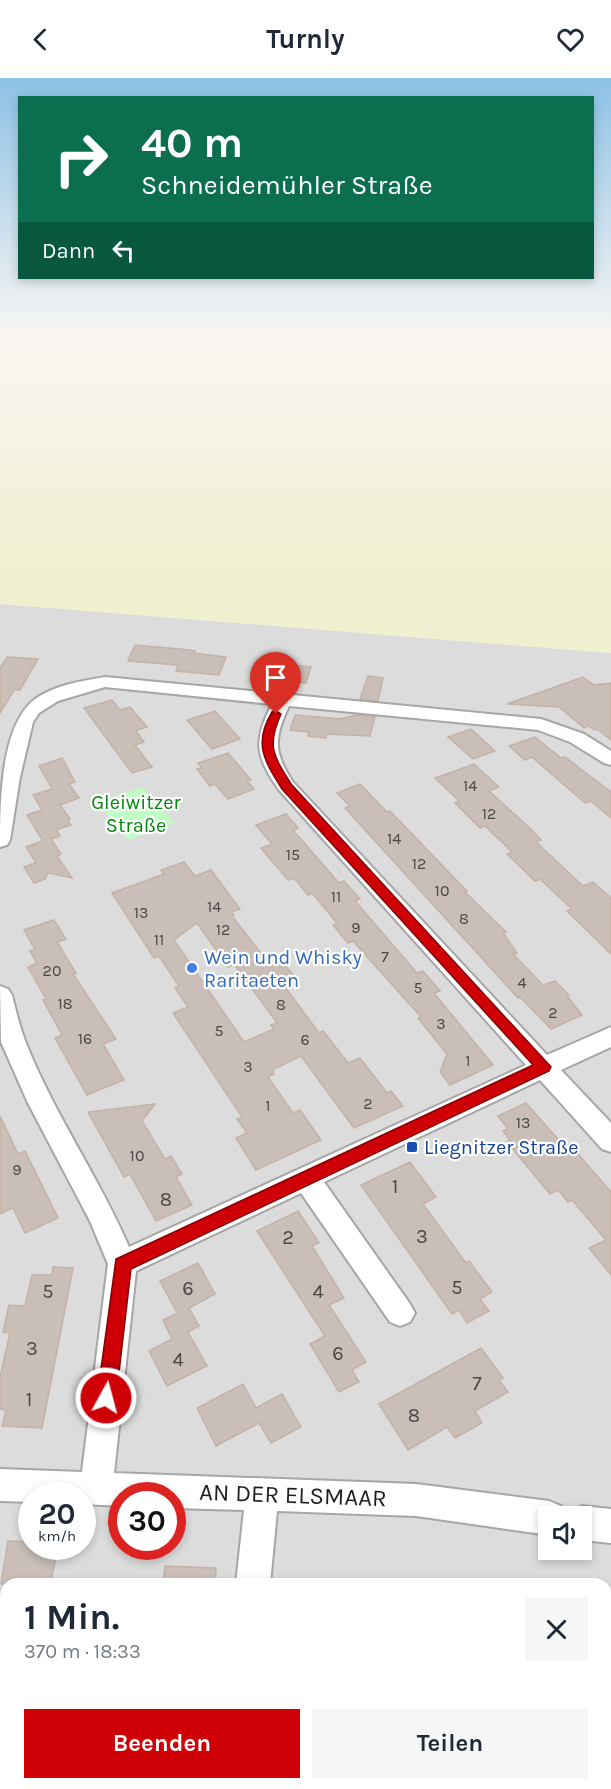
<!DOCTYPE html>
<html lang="de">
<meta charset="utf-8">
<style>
:root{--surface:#fff;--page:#f6f6f7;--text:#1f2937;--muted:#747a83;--accent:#ce0006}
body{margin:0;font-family:Karla,sans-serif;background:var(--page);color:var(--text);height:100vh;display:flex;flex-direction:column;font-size:22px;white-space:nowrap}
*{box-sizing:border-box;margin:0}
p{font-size:20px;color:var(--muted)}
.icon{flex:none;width:33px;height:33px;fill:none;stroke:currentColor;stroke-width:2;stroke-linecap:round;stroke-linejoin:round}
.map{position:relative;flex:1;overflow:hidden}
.sheet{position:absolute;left:0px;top:1500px;width:612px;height:212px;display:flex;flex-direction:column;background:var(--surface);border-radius:18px 18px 0 0;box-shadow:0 3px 9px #0003}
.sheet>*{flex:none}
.guide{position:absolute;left:18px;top:18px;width:576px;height:183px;border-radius:0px;box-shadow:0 3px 9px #0003;background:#0b6e4f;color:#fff;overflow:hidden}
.tools{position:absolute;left:538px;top:1428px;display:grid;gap:12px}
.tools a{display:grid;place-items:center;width:54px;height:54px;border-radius:0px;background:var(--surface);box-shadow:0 3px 9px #0003;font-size:30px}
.speed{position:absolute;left:18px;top:1404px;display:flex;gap:12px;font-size:30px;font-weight:700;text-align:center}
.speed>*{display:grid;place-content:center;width:78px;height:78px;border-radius:50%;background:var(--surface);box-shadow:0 3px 9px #0003;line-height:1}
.speed small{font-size:15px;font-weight:400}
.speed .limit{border:9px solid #d22;background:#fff;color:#111}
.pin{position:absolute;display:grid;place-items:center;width:51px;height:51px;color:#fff;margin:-62px -26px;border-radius:50% 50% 50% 0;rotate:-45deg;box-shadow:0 0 6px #0007}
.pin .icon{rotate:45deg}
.me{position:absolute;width:66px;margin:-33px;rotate:7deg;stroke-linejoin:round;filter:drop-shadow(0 0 4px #0008)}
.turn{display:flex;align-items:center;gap:21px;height:126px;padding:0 24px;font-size:27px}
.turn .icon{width:78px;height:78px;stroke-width:2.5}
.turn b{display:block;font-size:42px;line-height:51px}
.then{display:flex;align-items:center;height:57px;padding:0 24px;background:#0003;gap:12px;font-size:22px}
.round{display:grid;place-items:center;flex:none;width:63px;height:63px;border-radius:0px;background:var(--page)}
.headline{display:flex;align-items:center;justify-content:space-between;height:102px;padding:0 24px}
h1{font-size:36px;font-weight:700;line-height:45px}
.cta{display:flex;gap:12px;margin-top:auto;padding:12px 24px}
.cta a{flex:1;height:69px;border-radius:0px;background:var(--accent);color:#fff;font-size:24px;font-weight:700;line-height:69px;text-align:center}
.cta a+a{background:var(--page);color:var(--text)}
header{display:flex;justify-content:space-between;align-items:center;height:78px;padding:0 24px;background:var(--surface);font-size:27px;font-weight:700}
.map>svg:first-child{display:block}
.residential{fill:#dddcdc;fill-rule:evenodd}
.farmland{fill:#eff0cf}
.park{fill:#bffdc3}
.building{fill:#c9beb8;stroke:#c3b2a6;stroke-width:1.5;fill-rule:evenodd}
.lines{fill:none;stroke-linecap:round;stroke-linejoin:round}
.street-casing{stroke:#a6a6a6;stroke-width:4}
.street{fill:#fff;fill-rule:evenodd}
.route{fill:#ce0006;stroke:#860004;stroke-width:1.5}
.shop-dot{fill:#3f7fe0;stroke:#fff;stroke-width:2}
.transit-dot{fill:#1a4fb4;stroke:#fff;stroke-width:2}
.labels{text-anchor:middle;stroke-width:4.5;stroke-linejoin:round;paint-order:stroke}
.number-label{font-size:16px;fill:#4a4745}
.park-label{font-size:20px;fill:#04860c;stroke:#fff}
.shop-label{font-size:20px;fill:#366cbe;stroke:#fff;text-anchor:start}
.transit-label{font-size:20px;fill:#164399;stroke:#fff;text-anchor:start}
.near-number-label{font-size:20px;fill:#4a4745}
.near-street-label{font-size:24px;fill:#1f1f1f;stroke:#fff}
</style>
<header><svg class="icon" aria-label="back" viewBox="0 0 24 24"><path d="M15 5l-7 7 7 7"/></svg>Turnly<svg class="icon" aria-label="heart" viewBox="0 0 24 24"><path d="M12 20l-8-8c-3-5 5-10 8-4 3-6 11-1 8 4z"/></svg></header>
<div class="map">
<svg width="611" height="1711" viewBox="0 0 611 1711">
<rect width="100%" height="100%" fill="#f1ece5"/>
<path class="residential" d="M0 526 611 575V1711H0ZM32 1418H82V1468H32ZM122 1418H172V1468H122ZM549 1438H582V1472H549ZM6 1506H606V1706H6Z"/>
<polygon class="farmland" points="0,258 611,258 611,575 0,526"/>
<polygon class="park" points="143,709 174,745 128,762 98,725"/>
<g class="building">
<polygon points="135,567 190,572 195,573 194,575 226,579 219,597 176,593 178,587 128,583"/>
<polygon points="7,579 38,581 20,612 14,612 0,635 0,590"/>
<polygon points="268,585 311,589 306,605 262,601"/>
<polygon points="368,598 383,600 378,623 360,621"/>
<polygon points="583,599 594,607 611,605 611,662 597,651 594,652 589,648 584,650 559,629 507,626"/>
<polygon points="112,622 120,632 130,629 147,649 136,653 144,664 135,667 152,689 132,695 84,630"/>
<polygon points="215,633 240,661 212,671 187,642"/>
<polygon points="295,637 341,641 355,637 375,639 370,658 326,656 326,660 308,658 309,654 290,652"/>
<polygon points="471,651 495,673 473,681 448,659"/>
<polygon points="535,659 561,680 565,679 611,714 611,740 591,723 585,725 532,679 525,682 509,668"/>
<polygon points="228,675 251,702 247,703 254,711 228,721 215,706 210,708 197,691 202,690 198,685"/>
<polygon points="62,680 75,704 69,706 79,720 60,727 70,741 68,743 71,747 56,752 60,758 51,761 61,776 57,778 72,800 48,795 45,801 34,805 24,789 36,785 26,769 43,763 27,737 42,732 33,717 52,711 39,688"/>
<polygon points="474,686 499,709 489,713 533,753 541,762 536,764 583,808 593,804 611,820 611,876 567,833 572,831 540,801 535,803 507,776 512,774 485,748 480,750 455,725 459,723 435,700"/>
<polygon points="360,706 387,734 390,733 467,813 465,814 506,854 503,855 517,875 513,876 543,907 555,903 569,917 567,918 582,937 551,951 520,919 518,920 345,730 350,728 337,715"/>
<polygon points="286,736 298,750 293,752 339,805 344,803 360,821 355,823 417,895 423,893 440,913 434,915 493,987 450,1007 440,994 447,976 418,940 421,939 353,863 348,865 333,847 337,845 312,815 308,817 294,800 288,802 261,770 272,766 256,747"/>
<path d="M184 784 195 798 211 792 240 831 231 834 234 837 232 838 271 888 283 884 293 897 280 902 319 955 323 953 348 985 360 980 387 1015 391 1013 403 1028 354 1050 301 978 272 992 274 996 268 999 293 1035 300 1032 321 1062 256 1092 236 1060 247 1055 237 1041 242 1039 173 935 188 929 175 910 179 908 159 878 154 880 112 815 164 796 161 792ZM197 845 228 889 234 886 277 945 271 947 274 951 244 964 174 862Z"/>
<polygon points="54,842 66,861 57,864 76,895 73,896 116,961 103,966 124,1002 87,1017 55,960 62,957 43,922 46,921 28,889 37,885 30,873 35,872 24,852"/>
<polygon points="526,1025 572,1077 577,1075 611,1114 611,1197 589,1170 606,1162 572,1122 568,1124 558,1112 550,1116 507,1064 510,1062 503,1053 508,1051 498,1038"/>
<polygon points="155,1026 142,1043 165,1081 171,1078 182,1096 176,1099 192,1127 156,1143 130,1096 124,1099 88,1034"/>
<polygon points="0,1038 18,1076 25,1073 58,1140 25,1155 13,1130 0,1136"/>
<polygon points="410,1084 436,1119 423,1126 466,1185 469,1183 492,1214 480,1221 489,1233 467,1245 459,1232 452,1236 361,1107"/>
<polygon points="298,1133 319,1165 312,1168 344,1220 329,1227 366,1284 352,1292 359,1304 339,1314 310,1266 325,1258 257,1153"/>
<polygon points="198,1185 215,1216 189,1230 199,1248 188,1254 207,1288 167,1308 149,1273 172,1261 163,1242 177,1235 160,1203"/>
<polygon points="53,1189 73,1190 42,1350 2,1348 6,1332 0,1331 0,1299 10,1255 3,1254 9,1227 25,1228 32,1197 52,1197"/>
<polygon points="481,1270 503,1300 499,1302 508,1314 475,1333 482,1345 455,1360 447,1349 408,1372 379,1326"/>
<polygon points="243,1306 256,1330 282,1316 301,1349 271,1365 259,1345 216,1368 197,1330"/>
<polygon points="8,1463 32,1464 32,1468 59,1468 50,1506 1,1506"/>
<polygon points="165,1488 216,1490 215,1506 163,1506"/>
</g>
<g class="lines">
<g class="street-casing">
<g id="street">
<path d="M105 599 541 641 584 656 611 673V687L604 685 570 664 538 652 289 628C274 660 273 674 293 704L547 977 611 949V969L561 992 611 1045V1074L602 1071 540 1002 324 1104 410 1226 415 1235 410 1244 400 1248 390 1244 301 1115 136 1193 114 1395 416 1406 549 1423 561 1428 565 1438H549V1457L416 1438 277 1433 270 1506H236L244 1432 172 1430V1418H122V1428L82 1426V1418H32V1424L0 1423V1391L82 1394 108 1186 90 1143 28 1025 1 964 0 908 8 911 12 917C16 933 20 950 26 965 54 1036 99 1099 129 1169L526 987 279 712C255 677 253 664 272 626L105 609 58 623 39 635 33 644 20 699 10 762 7 767 0 769C0 726 0 648 35 621 55 607 81 603 105 599Z"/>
<polygon points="582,1428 611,1431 611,1465 582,1462 582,1438 568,1438 570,1433"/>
<rect x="213" y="1706" width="38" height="5"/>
</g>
</g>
<use href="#street" class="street"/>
</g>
<linearGradient id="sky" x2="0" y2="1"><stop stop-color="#8cc1e5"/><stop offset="0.52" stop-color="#f9f6f3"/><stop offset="1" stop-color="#f9f6f3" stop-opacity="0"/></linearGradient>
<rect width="611" height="498" fill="url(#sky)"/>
<path class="route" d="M276 633 281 636C266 669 274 678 291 706L551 989 549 993 131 1191 116 1320 113 1326 106 1329 100 1326 97 1320 116 1181 533 987 282 711C264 682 253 666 272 634Z"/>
<circle class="shop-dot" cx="192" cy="890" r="6"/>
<rect class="transit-dot" x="406" y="1063" width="12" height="12" rx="3"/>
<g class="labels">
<g class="number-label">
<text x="470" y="713">14</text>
<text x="489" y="741">12</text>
<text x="394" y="766">14</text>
<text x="293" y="782">15</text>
<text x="419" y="791">12</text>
<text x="442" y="818">10</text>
<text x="336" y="824">11</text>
<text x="214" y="834">14</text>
<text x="141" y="840">13</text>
<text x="464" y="846">8</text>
<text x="356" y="855">9</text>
<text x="223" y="857">12</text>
<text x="159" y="867">11</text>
<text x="385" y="884">7</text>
<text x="52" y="898">20</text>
<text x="522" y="910">4</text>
<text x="418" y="915">5</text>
<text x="65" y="931">18</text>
<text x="281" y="932">8</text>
<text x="553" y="940">2</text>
<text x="441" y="951">3</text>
<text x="219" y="958">5</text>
<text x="85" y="966">16</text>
<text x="305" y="967">6</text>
<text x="468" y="988">1</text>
<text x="248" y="994">3</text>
<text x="368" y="1031">2</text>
<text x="268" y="1033">1</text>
<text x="523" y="1050">13</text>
<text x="137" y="1083">10</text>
<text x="17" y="1097">9</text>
</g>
<g class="park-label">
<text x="136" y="731">Gleiwitzer<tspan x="136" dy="23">Straße</tspan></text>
</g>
<g class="shop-label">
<text x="204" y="886">Wein und Whisky<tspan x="204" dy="23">Raritaeten</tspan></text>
</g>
<g class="transit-label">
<text x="424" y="1076">Liegnitzer Straße</text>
</g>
<g class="near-number-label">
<text x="395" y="1115">1</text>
<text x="166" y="1128">8</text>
<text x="422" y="1165">3</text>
<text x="288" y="1166">2</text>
<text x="457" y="1216">5</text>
<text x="188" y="1217">6</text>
<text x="48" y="1220">5</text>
<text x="318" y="1220">4</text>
<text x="32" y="1277">3</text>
<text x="338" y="1282">6</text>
<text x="178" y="1288">4</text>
<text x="477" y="1312">7</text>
<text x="29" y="1328">1</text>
<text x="414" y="1344">8</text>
</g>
<g class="near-street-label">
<text transform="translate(293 1417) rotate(2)" y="8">AN DER ELSMAAR</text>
</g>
</g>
</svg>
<div class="tools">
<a><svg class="icon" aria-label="sound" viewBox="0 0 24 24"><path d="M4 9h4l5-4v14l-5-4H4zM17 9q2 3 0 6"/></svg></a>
</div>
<div class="speed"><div>20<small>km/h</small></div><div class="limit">30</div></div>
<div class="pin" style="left:276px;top:636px;background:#d93025"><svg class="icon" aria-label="arrive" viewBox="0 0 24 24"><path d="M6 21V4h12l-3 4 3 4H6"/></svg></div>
<svg class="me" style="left:106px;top:1320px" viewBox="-20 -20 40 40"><circle r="17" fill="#ce0006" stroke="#fff" stroke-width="3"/><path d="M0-11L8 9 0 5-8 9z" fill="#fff"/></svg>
<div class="guide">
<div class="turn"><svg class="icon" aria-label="right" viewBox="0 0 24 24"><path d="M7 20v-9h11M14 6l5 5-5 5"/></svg><div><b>40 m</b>Schneidemühler Straße</div></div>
<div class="then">Dann<svg class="icon" aria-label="left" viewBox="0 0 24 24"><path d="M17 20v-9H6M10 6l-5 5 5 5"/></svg></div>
</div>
<section class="sheet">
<div class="headline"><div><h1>1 Min.</h1><p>370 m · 18:33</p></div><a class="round"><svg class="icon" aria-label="close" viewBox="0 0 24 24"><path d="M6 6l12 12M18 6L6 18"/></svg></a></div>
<div class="cta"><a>Beenden</a><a>Teilen</a></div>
</section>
</div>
